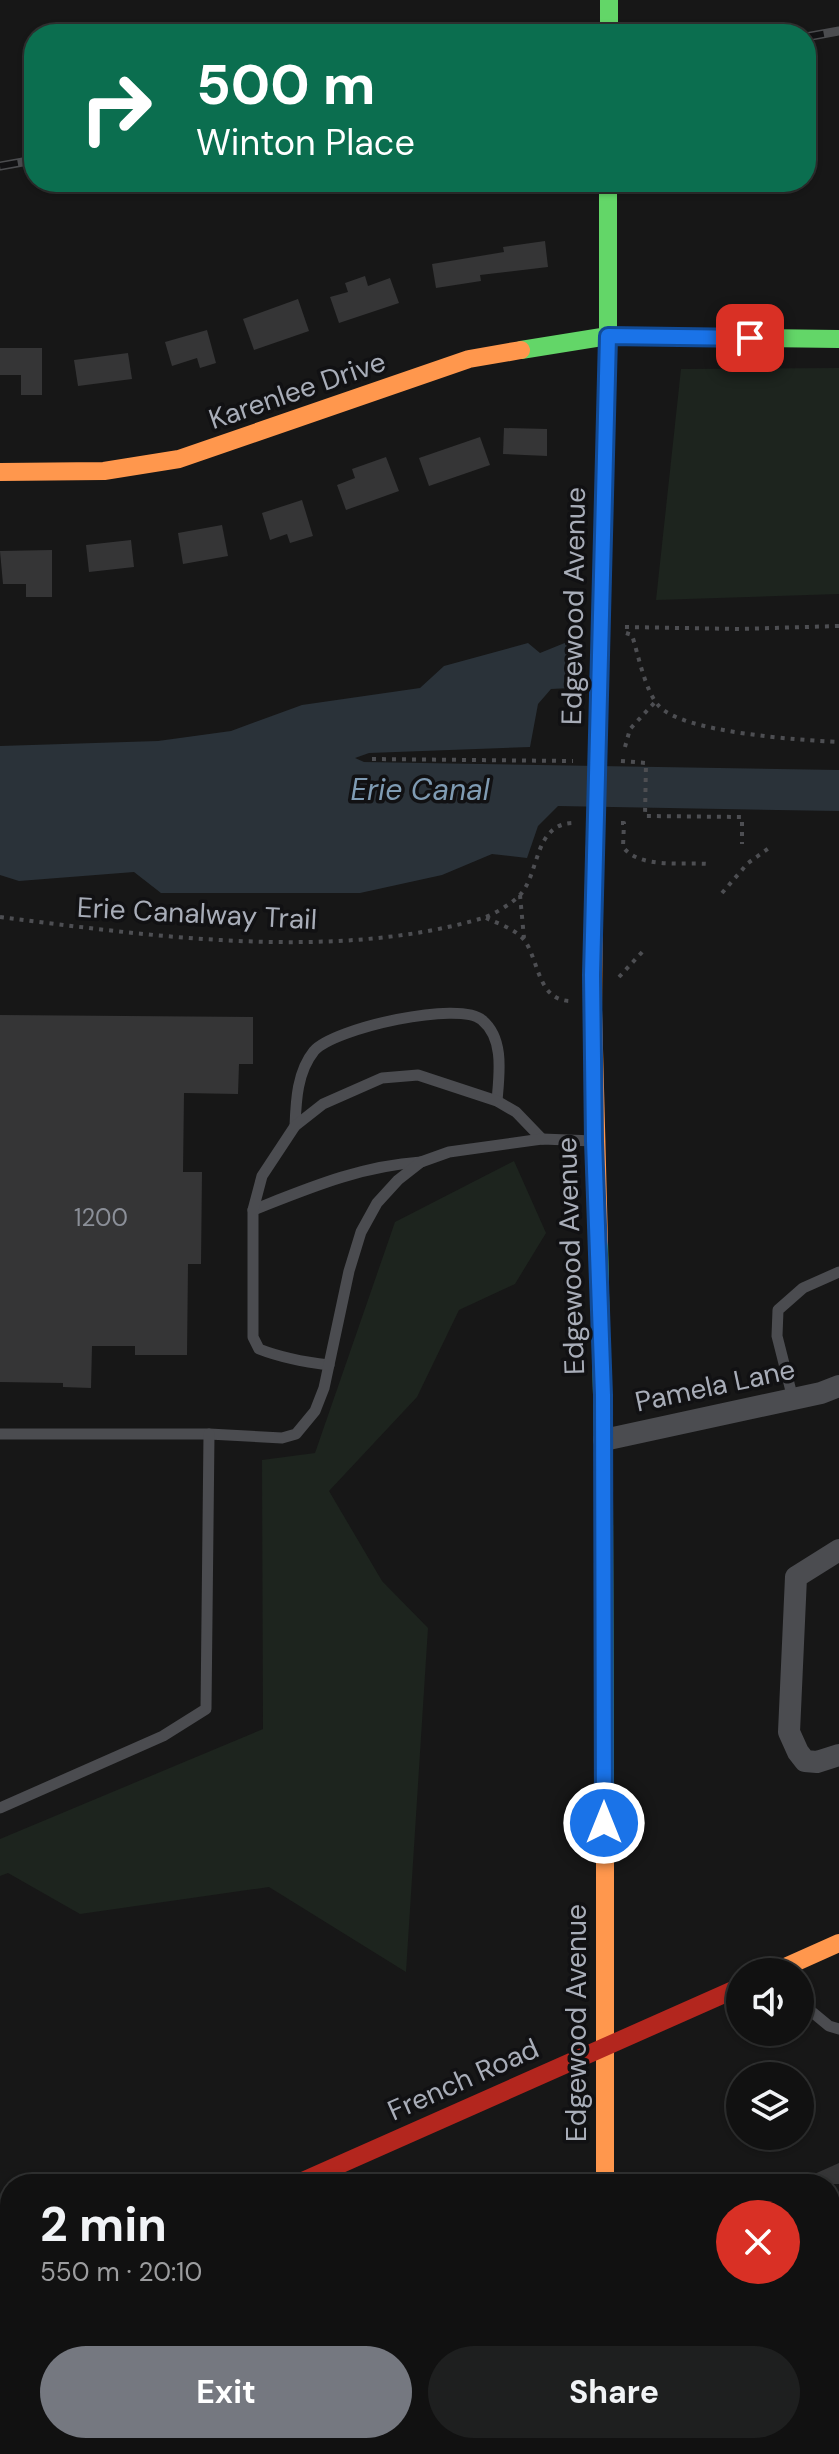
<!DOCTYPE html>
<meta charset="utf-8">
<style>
:root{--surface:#111;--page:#1e1f1f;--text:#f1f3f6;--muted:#9c9d9f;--line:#303131;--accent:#757880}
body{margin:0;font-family:"DM Sans",sans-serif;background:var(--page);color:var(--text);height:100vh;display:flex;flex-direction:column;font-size:30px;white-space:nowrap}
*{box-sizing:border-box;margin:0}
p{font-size:26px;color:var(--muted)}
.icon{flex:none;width:44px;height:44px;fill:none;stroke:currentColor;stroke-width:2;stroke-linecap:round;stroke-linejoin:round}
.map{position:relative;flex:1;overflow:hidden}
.side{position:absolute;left:0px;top:2174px;width:840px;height:280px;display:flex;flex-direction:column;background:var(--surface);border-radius:32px 32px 0 0;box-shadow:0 2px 6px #0004,0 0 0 2px var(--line)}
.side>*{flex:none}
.hud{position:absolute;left:24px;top:24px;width:792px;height:168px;border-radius:32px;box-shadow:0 2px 6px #0004,0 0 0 2px var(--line);background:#0b6e4f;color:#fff;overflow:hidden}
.tools{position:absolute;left:726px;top:1958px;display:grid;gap:16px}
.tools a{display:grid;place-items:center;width:88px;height:88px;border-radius:50%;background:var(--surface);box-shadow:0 2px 6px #0004,0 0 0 2px var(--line);font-size:40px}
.pin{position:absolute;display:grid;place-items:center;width:68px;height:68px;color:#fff;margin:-34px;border-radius:16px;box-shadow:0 4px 12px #0006}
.me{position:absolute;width:88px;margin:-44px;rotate:0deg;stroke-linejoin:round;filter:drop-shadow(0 0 6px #0008)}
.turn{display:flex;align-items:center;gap:28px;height:168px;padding:0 40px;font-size:36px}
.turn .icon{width:104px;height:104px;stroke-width:2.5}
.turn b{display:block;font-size:56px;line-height:68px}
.round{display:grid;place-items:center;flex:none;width:84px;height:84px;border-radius:42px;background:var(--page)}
.summary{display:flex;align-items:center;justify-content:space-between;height:136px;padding:0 40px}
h1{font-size:48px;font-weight:700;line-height:60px}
.button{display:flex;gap:16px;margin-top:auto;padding:16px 40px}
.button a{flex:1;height:92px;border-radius:48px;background:var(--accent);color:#fff;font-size:32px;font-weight:700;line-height:92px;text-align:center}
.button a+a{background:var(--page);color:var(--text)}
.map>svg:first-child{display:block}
.green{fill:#1d241e}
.water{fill:#2a3239}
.building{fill:#353536}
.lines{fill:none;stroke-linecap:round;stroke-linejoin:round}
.path{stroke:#4d4e52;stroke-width:4;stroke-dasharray:4 6;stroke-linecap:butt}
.lane{stroke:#4b4c50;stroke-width:11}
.street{stroke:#4b4c50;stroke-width:22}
.fast{stroke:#63d668;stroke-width:18}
.slow{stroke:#ff974d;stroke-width:18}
.jam{stroke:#b3261e;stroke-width:18}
.rail-casing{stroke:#4b4c4f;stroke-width:9}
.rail{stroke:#111113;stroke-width:6;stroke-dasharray:18;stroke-linecap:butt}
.slow-bridge{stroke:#ff974d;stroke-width:18}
.route-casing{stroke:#114b97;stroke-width:20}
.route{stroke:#1a73e8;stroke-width:14}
.labels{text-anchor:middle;stroke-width:7;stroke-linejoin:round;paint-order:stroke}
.number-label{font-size:24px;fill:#8b8f98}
.street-label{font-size:28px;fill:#a8adb8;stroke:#111113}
.water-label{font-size:30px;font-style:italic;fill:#7f9bb3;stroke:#111113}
</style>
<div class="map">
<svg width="839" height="2454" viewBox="0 0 839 2454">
<rect width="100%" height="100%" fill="#171717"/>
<g class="green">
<polygon points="839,368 839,594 656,600 681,369"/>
<polygon points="514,1161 546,1233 515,1284 459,1310 417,1397 329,1491 382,1581 428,1628 406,1972 269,1887 80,1914 8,1873 0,1876 0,1839 263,1729 262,1460 315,1453 395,1222"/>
</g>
<polygon class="water" points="572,640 570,688 551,689 538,704 530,747 369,753 355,758 364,762 839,770 839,811 558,806 538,826 527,858 492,854 442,875 360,893 161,893 134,872 19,881 0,875 0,746 158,741 231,731 302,705 420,688 444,666 528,643 540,653"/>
<g class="building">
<polygon points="545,241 548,267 480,275 481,281 436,288 432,264 504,252 503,247"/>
<polygon points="365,276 368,286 390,278 399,303 339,323 330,297 348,292 345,283"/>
<polygon points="298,299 309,331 254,350 243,319"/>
<polygon points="207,330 216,363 200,368 197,358 172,366 165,342"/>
<polygon points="0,348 42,348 42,395 21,395 21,375 0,375"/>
<polygon points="128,353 132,379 78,386 74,360"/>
<polygon points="504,428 547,429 547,456 503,454"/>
<polygon points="480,437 490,465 429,486 419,458"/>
<polygon points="386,457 399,491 346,510 337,485 355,478 352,469"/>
<polygon points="302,500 313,536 290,543 287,534 270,540 262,513"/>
<polygon points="222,525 228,556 183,564 178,533"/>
<polygon points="131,540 134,567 89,572 86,545"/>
<polygon points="52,550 52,597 26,597 26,584 3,584 0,551"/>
<polygon points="0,1015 253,1017 253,1064 239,1064 238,1094 184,1093 183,1172 202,1172 201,1264 188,1264 187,1355 135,1355 135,1346 92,1346 91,1388 63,1387 63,1383 0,1382"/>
<polygon points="839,2163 839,2184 792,2184"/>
</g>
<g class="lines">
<g class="path">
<polyline points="625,627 739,629 839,626"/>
<path d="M626 633 632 635C638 654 645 690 658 705 681 733 801 740 839 742"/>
<polyline points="625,747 630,729 656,701"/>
<polyline points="372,759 573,761"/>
<polyline points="621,761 646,763 645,816 742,817 742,844"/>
<path d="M621 823H624L623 847C640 869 682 862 708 864"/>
<polyline points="722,893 748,863 769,848"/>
<polyline points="520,895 524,938"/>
<path d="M0 917C151 936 335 962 483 918 493 915 511 904 519 896 540 875 533 825 572 823"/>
<path d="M486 918C499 924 516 929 525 941 539 962 538 999 569 1001"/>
<polyline points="619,977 644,950"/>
</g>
<g class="lane">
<path d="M295 1126C296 1101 297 1072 314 1051 334 1028 460 1000 482 1020 505 1039 499 1075 497 1101"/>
<path d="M253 1210C309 1188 360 1166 421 1162"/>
<path d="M329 1365C304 1362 282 1358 259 1349L253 1337V1210L262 1176 295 1126 323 1104 382 1078 418 1075 497 1101 516 1112 542 1139"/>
<polyline points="793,1399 777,1336 778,1310 803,1288 839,1272"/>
<polyline points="0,1434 209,1434 282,1438 296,1434 315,1411 324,1388 349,1271 361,1232 377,1203 398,1180 421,1162 449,1152 542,1139 594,1141"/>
<polyline points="0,1808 163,1736 206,1709 209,1434"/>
<polyline points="800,2002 829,2026 839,2029"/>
<polyline points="830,2442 839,2416"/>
</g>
<g class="street">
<polyline points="604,1440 821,1393 839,1386"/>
<polyline points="839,1550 796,1577 789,1732 798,1752 805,1761 817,1762 839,1755"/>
<polyline points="206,2454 206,2444"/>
</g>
<g class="fast">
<polyline points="609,0 609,34"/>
<polyline points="521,350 608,336 839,339"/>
<polyline points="599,698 608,336 608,182"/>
<polyline points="599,1242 604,1496 605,1835"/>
<polyline points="0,2316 10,2311"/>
</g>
<g class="slow">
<polyline points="0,472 104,471 179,459 469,359 521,350"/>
<polyline points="594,881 593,1010 599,1242"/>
<polyline points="605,1835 605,2184"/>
<polyline points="774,1972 839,1943"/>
</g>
<g class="jam">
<polyline points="296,2184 740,1987"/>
<polyline points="607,2444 607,2454"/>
</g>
<g class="rail-casing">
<g id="rail">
<polyline points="806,37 839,31"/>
<polyline points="0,166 34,160"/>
</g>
</g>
<use href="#rail" class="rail"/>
<polyline class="slow-bridge" points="594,881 599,698"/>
</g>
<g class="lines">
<g class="route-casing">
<polyline id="route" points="604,1823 603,1395 594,1141 592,975 608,336 750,338"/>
</g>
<use href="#route" class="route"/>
</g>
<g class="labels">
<g class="number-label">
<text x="101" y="1226">1200</text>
</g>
<g class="street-label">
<text transform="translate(297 390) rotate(-19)" y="10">Karenlee Drive</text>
<text transform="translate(573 606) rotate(-89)" y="10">Edgewood Avenue</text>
<text transform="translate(197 913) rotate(3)" y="10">Erie Canalway Trail</text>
<text transform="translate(570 1256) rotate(-92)" y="10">Edgewood Avenue</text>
<text transform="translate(715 1385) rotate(-12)" y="10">Pamela Lane</text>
<text transform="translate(576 2023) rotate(-90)" y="10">Edgewood Avenue</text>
<text transform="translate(463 2079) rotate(-24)" y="10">French Road</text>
</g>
<g class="water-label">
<text x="420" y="800">Erie Canal</text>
</g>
</g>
</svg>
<div class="tools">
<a><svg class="icon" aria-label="sound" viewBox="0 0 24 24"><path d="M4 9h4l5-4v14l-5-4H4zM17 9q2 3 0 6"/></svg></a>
<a><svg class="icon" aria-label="layers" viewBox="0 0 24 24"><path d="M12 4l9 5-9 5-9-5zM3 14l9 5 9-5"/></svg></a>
</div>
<div class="pin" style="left:750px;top:338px;background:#d93025"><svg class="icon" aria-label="arrive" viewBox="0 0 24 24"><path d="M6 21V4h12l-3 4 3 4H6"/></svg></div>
<svg class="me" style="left:604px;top:1823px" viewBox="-20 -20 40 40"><circle r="17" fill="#1a73e8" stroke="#fff" stroke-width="3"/><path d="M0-11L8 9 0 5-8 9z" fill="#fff"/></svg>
<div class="hud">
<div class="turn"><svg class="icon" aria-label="right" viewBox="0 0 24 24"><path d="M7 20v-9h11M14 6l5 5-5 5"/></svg><div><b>500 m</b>Winton Place</div></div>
</div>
<section class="side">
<div class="summary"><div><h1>2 min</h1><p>550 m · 20:10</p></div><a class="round" style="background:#d93025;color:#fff"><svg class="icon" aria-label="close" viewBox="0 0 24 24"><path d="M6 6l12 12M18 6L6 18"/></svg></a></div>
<div class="button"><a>Exit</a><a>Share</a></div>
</section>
</div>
